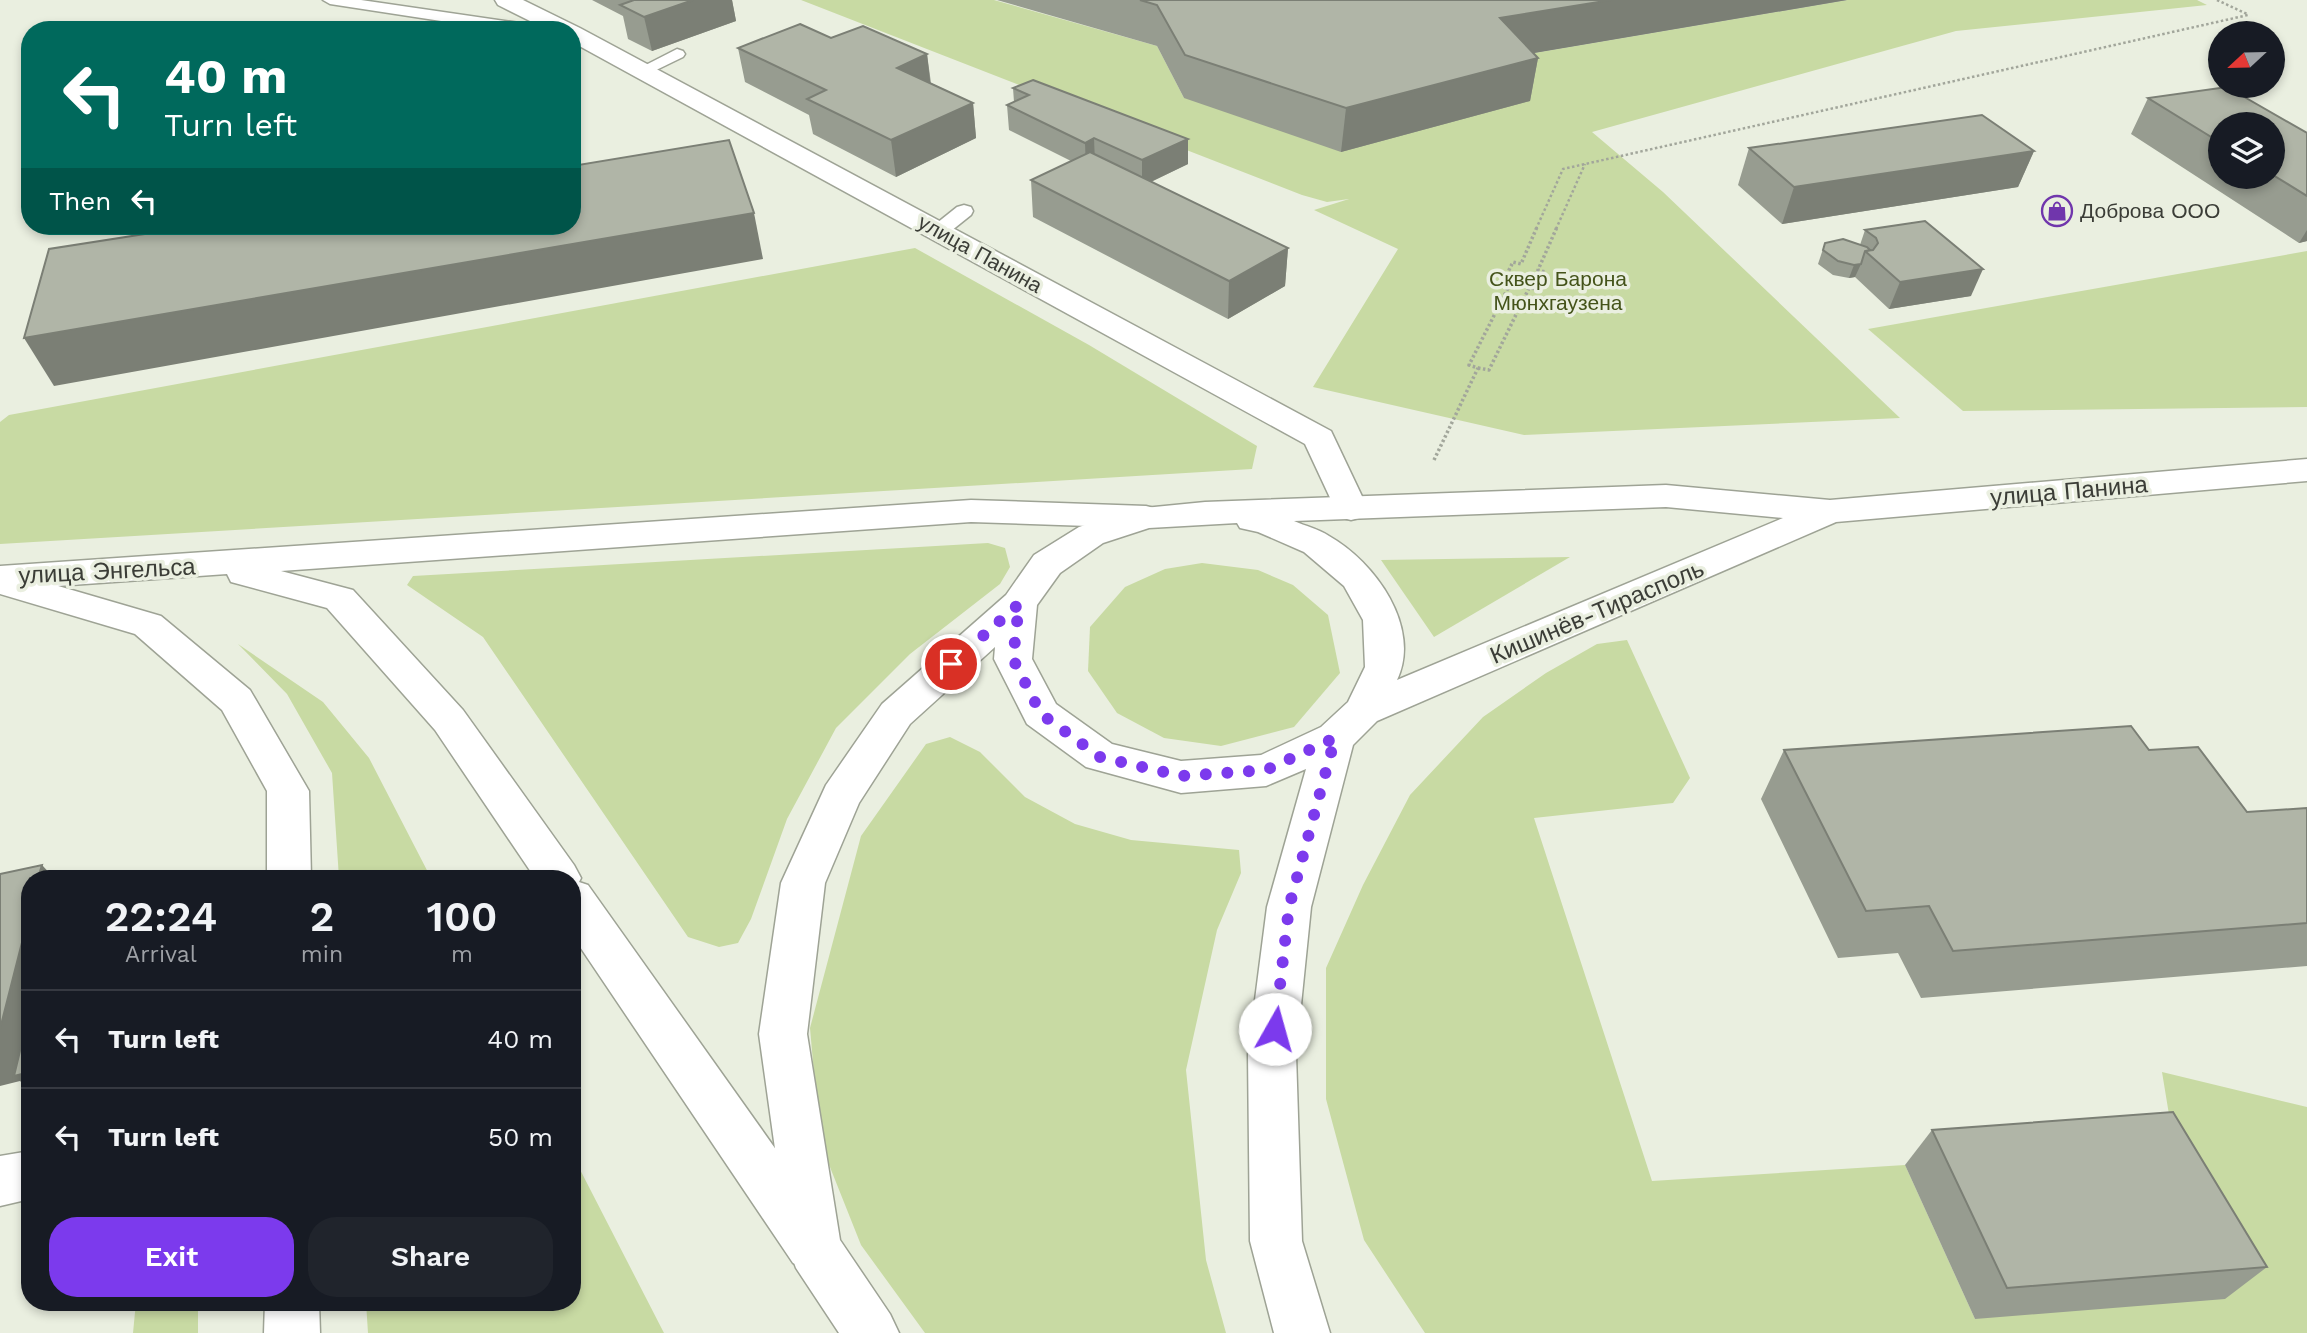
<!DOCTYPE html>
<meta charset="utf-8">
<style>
:root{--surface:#171b24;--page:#20242c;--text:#f1f3f6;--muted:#9ea1a6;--line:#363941;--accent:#7c3aed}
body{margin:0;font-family:"Work Sans",sans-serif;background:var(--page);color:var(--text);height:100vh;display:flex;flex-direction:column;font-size:26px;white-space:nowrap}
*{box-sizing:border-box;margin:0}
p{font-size:23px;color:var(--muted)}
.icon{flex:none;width:38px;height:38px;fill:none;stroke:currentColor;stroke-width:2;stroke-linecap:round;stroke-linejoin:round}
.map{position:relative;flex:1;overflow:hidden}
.drawer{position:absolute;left:21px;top:870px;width:560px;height:441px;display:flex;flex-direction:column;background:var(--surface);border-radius:28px;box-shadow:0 4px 10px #0003}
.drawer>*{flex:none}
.guide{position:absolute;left:21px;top:21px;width:560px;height:214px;border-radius:28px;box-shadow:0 4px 10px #0003;background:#00695c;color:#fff;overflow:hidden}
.needle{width:46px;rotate:248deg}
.tools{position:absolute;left:2208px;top:21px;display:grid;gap:14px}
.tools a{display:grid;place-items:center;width:77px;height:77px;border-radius:50%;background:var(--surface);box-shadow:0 4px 10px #0003;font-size:35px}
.pin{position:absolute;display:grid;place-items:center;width:60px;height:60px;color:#fff;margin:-30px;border:4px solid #fff;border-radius:50%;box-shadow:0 2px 7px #0007}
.me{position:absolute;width:77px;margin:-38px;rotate:7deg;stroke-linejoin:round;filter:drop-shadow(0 0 5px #0008)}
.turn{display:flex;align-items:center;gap:24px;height:147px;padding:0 28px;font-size:32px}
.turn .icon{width:91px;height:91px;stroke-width:2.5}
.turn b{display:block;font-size:49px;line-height:60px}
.then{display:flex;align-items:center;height:66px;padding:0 28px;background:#0003;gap:14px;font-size:26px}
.eta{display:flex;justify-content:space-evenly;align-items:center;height:119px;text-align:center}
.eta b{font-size:42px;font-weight:600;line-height:49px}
.primary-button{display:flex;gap:14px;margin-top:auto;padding:14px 28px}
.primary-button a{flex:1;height:80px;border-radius:28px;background:var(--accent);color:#fff;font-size:28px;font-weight:600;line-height:80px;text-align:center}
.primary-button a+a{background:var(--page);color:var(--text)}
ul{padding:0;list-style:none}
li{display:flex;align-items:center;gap:21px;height:98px;padding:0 28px;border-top:2px solid var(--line)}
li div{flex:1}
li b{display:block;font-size:26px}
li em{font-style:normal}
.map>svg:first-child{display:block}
.green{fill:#c8daa3}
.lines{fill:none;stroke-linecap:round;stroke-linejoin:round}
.lane-casing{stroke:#9ea395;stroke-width:3}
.street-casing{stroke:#9ea395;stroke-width:3}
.secondary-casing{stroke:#9ea395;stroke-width:3}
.primary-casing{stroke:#9ea395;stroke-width:3}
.path-far1{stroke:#a2a69b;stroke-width:2.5;stroke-dasharray:2.5 2.5;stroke-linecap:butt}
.path{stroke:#a2a69b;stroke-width:3.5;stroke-dasharray:2.5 2.5;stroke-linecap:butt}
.lane{fill:#fff;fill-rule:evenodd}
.street{fill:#fff;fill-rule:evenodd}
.secondary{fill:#fff;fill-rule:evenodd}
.primary{fill:#fff;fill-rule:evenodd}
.wall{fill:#979c90;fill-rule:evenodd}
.shaded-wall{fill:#7b7f75}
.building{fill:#b0b5a7;stroke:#7b7f75;stroke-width:2}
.route{stroke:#7c3aed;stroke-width:12;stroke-dasharray:0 21.6}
.labels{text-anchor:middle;stroke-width:7;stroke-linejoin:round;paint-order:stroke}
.far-poi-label{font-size:21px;fill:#3b3d37;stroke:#eaefe0;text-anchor:start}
.far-street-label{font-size:21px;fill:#3b3d37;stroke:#eaefe0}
.far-park-label{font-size:21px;fill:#44531a;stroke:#eaefe0}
.street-label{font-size:24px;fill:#3b3d37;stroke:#eaefe0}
</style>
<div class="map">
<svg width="2307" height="1333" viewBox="0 0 2307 1333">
<rect width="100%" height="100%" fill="#eaefe0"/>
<g class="green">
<polygon points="801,0 994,0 1157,46 1184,98 1493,60 1847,0 2197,0 2207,5 1956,31 1592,132 1663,192 1900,418 1524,435 1313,387 1398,249 1314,210 1349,199 1327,202 1302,195"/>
<polygon points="915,248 1089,345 1257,446 1252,469 0,544 0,422 9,415"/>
<polygon points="2307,251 2307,407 1963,411 1868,329"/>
<polygon points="988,543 1005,548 1010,567 1000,584 910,654 836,728 787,819 751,919 738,943 719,947 688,937 483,637 407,585 413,576"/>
<polygon points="1570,557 1434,637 1381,560"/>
<polygon points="1202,563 1258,570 1293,585 1328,615 1340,673 1294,727 1221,746 1164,738 1117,713 1088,671 1090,627 1125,587 1165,569"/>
<polygon points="1627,640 1690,778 1673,803 1534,818 1652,1181 1905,1165 1975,1319 2174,1145 2162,1072 2307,1107 2307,1333 1425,1333 1364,1240 1326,1099 1326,968 1363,885 1410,795 1483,717 1546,673 1597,644"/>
<polygon points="238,644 323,702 369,758 431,878 339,878 332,773 287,694"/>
<polygon points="950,737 980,752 1025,797 1075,824 1131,840 1239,850 1241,873 1217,930 1186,1070 1206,1260 1226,1333 925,1333 861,1245 820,1142 810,1028 861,836 926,744"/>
<polygon points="572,1154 664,1333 368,1333 366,1302 572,1302"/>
<polygon points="136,1302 198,1302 198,1333 133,1333"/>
</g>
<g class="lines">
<g class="lane-casing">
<g id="lane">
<polygon points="323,0 361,0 533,25 541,30 500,30 330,4"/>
<polygon points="677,49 683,51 685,54 683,57 648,74 636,74 634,71"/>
<polygon points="964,205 971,207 973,211 971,215 946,235 932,235 930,231 932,227 957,207"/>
</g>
</g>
<g class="street-casing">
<g id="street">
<polygon points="495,0 523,0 580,28 1331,431 1368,509 1363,517 1351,520 1339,517 1305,444 572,42 572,30 548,30 498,5"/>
<polygon points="30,1151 30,1199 0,1206 0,1156"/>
</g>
</g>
<g class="secondary-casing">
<polygon id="secondary" points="971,500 1146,506 1158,509 1163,517 1158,525 1146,528 971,522 281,571 353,590 463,710 574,865 581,878 579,882 588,885 831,1227 838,1245 831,1263 812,1271 793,1263 572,935 572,878 535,878 435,730 327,608 231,582 227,574 0,590 0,566"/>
</g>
<g class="primary-casing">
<g id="primary">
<path d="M2307 459V481L1836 522 1377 721 1353 745 1311 907 1296 1054 1302 1241 1330 1333H1274L1250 1241 1248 1054 1267 907 1306 769 1266 786 1181 793 1086 767 1027 724 994 659 995 647 910 724 859 803 825 883 807 1034 840 1240 890 1314 899 1333H839L796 1268 789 1249 759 1034 781 883 826 785 882 704 1006 595 1034 555 1079 527 1134 509 1205 502 1666 485 1830 500ZM1666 507 1783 518 1397 680C1422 627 1375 562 1329 536 1319 529 1305 526 1294 521ZM1237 523 1240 528 1258 532 1304 552 1344 586 1363 620 1365 667 1348 702 1321 727 1261 755 1181 761 1112 744 1056 704 1032 659 1037 605 1060 573 1103 543 1149 528Z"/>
<polygon points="0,569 161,616 250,690 309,791 311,878 267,878 267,791 222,710 135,634 0,594"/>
<polygon points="265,1302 319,1302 320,1333 264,1333"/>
</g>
</g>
<g class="path-far1">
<polyline points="2217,0 2247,14"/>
<polyline points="1536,229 1563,169 2248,15"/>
<polyline points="1556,229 1585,164"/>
</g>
<g class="path">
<polyline points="1478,368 1489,370 1529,288 1537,289 1545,272 1538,270 1557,227"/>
<polyline points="1434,460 1478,368 1469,365 1510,284 1504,280 1513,262 1521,264 1537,227"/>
</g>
<use href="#lane" class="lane"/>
<use href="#street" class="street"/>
<use href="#secondary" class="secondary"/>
<use href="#primary" class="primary"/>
</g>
<g class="wall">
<polygon points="592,0 732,0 736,21 652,51 628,39 623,16"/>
<polygon points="997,0 1847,0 1533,53 1538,58 1530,101 1341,152 1184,98 1157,46"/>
<polygon points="831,38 927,54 931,83 973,103 976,138 896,177 813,134 809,115 745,82 738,48"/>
<path d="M2227 87 2307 133V241L2299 243 2131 134 2148 98ZM2221 124H2273V177H2221Z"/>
<polygon points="1013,88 1188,164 1151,182 1288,248 1285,286 1228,319 1033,217 1031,180 1071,161 1009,130 1007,105 1014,102"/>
<polygon points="1749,148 2034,151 2018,187 1782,224 1738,185"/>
<polygon points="1865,230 1971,296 1889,309 1855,277 1849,278 1833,275 1818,264 1825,243 1860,245"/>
<polygon points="1784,750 2149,750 2247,812 2307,808 2307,966 1921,998 1898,953 1838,958 1761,799"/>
<polygon points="1932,1130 2267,1267 2225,1299 1975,1319 1905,1165"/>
</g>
<g class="shaded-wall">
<polygon points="693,0 732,0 736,21 652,51 644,17"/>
<polygon points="1611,0 1847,0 1493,60 1500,18"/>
<polygon points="927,54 931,89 897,68"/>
<polygon points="1538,58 1530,101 1341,152 1346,108"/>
<polygon points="973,103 976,138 896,177 891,140"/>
<polygon points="1094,138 1095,163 1086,168 1085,143"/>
<polygon points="1188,139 1188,164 1142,186 1142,160"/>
<polygon points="2034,151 2018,187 1782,224 1794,187"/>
<polygon points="754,213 763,259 54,386 24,338"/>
<polygon points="2307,230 2307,241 2299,243"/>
<polygon points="1288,248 1285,286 1228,319 1229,281"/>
<polygon points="1861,264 1855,277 1849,278 1854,265"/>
<polygon points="1983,269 1971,296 1889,309 1900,282"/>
<polygon points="42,865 54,878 38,878"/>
<polygon points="30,911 30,1090 20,1081 0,1086 0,1029"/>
</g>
<g class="building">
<polygon points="634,0 693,0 644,17 620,5"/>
<polygon points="1140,0 1611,0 1500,18 1538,58 1346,108 1185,55 1157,5"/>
<polygon points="800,24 831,38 863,26 927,54 897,68 973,103 891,140 807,99 826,90 738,48"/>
<polygon points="1033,80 1188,139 1142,160 1094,138 1085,143 1007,105 1029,95 1013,88"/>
<polygon points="2227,87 2307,133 2307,196 2273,175 2273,124 2221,124 2221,143 2148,98"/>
<polygon points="1982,115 2034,151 1794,187 1749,148"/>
<polygon points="729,140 754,213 24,338 49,249 196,226 572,226 572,166"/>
<polygon points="1090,152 1288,248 1229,281 1031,180"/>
<polygon points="1925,221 1983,269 1900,282 1865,251 1873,250 1878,243 1876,238 1865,230"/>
<polygon points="1843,239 1867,247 1870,250 1865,251 1861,264 1854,265 1838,261 1823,250 1825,243"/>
<polygon points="2131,726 2149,750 2198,747 2247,812 2307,808 2307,923 1953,951 1929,906 1866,911 1784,750"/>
<polygon points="42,865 38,878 30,878 30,911 0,1029 0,874"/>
<polygon points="30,1009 30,1072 14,1076"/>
<polygon points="2173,1112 2267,1267 2007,1288 1932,1130"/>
</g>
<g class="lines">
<polyline class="route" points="951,664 1019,604 1013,659 1041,714 1100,757 1181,776 1266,770 1335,738 1289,907 1275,1029"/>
</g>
<defs>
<g id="shop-ring" transform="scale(1.575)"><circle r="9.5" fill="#eaefe0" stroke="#7036ac" stroke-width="1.5"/><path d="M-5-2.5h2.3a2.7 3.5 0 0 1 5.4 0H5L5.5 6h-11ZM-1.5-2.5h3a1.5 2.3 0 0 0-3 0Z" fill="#7036ac"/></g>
</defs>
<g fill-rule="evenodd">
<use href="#shop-ring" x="2057" y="211"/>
</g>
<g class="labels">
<g class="far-poi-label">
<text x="2080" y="218">Доброва ООО</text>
</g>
<g class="far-street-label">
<text transform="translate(980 254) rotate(29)" y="7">улица Панина</text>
</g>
<g class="far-park-label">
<text x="1558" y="286">Сквер Барона<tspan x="1558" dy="24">Мюнхгаузена</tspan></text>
</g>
<g class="street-label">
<text transform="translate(2069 491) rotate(-5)" y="8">улица Панина</text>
<text transform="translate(107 571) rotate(-3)" y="8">улица Энгельса</text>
<text transform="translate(1597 612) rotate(-23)" y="8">Кишинёв-Тирасполь</text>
</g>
</g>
</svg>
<div class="tools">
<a><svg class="needle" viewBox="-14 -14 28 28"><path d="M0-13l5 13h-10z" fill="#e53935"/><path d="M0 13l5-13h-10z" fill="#9ea1a6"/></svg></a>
<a><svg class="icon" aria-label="layers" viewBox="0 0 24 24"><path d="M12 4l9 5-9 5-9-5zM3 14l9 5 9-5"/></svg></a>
</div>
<div class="pin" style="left:951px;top:664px;background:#d93025"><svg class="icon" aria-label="arrive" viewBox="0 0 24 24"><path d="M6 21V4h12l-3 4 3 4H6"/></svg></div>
<svg class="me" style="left:1275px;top:1029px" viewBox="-20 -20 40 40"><circle r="19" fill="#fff"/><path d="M0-13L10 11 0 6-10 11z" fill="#7c3aed"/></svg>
<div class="guide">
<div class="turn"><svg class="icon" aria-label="left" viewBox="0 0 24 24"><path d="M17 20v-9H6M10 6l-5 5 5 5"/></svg><div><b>40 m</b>Turn left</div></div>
<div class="then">Then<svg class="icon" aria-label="left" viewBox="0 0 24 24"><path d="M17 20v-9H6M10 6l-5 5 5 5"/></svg></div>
</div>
<section class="drawer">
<div class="eta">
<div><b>22:24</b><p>Arrival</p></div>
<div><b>2</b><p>min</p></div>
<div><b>100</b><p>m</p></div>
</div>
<ul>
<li><svg class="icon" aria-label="left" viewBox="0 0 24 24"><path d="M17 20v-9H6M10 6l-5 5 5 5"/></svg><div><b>Turn left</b></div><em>40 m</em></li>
<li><svg class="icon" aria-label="left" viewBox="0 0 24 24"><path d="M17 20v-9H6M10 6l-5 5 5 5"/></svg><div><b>Turn left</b></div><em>50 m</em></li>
</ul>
<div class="primary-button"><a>Exit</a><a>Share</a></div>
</section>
</div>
